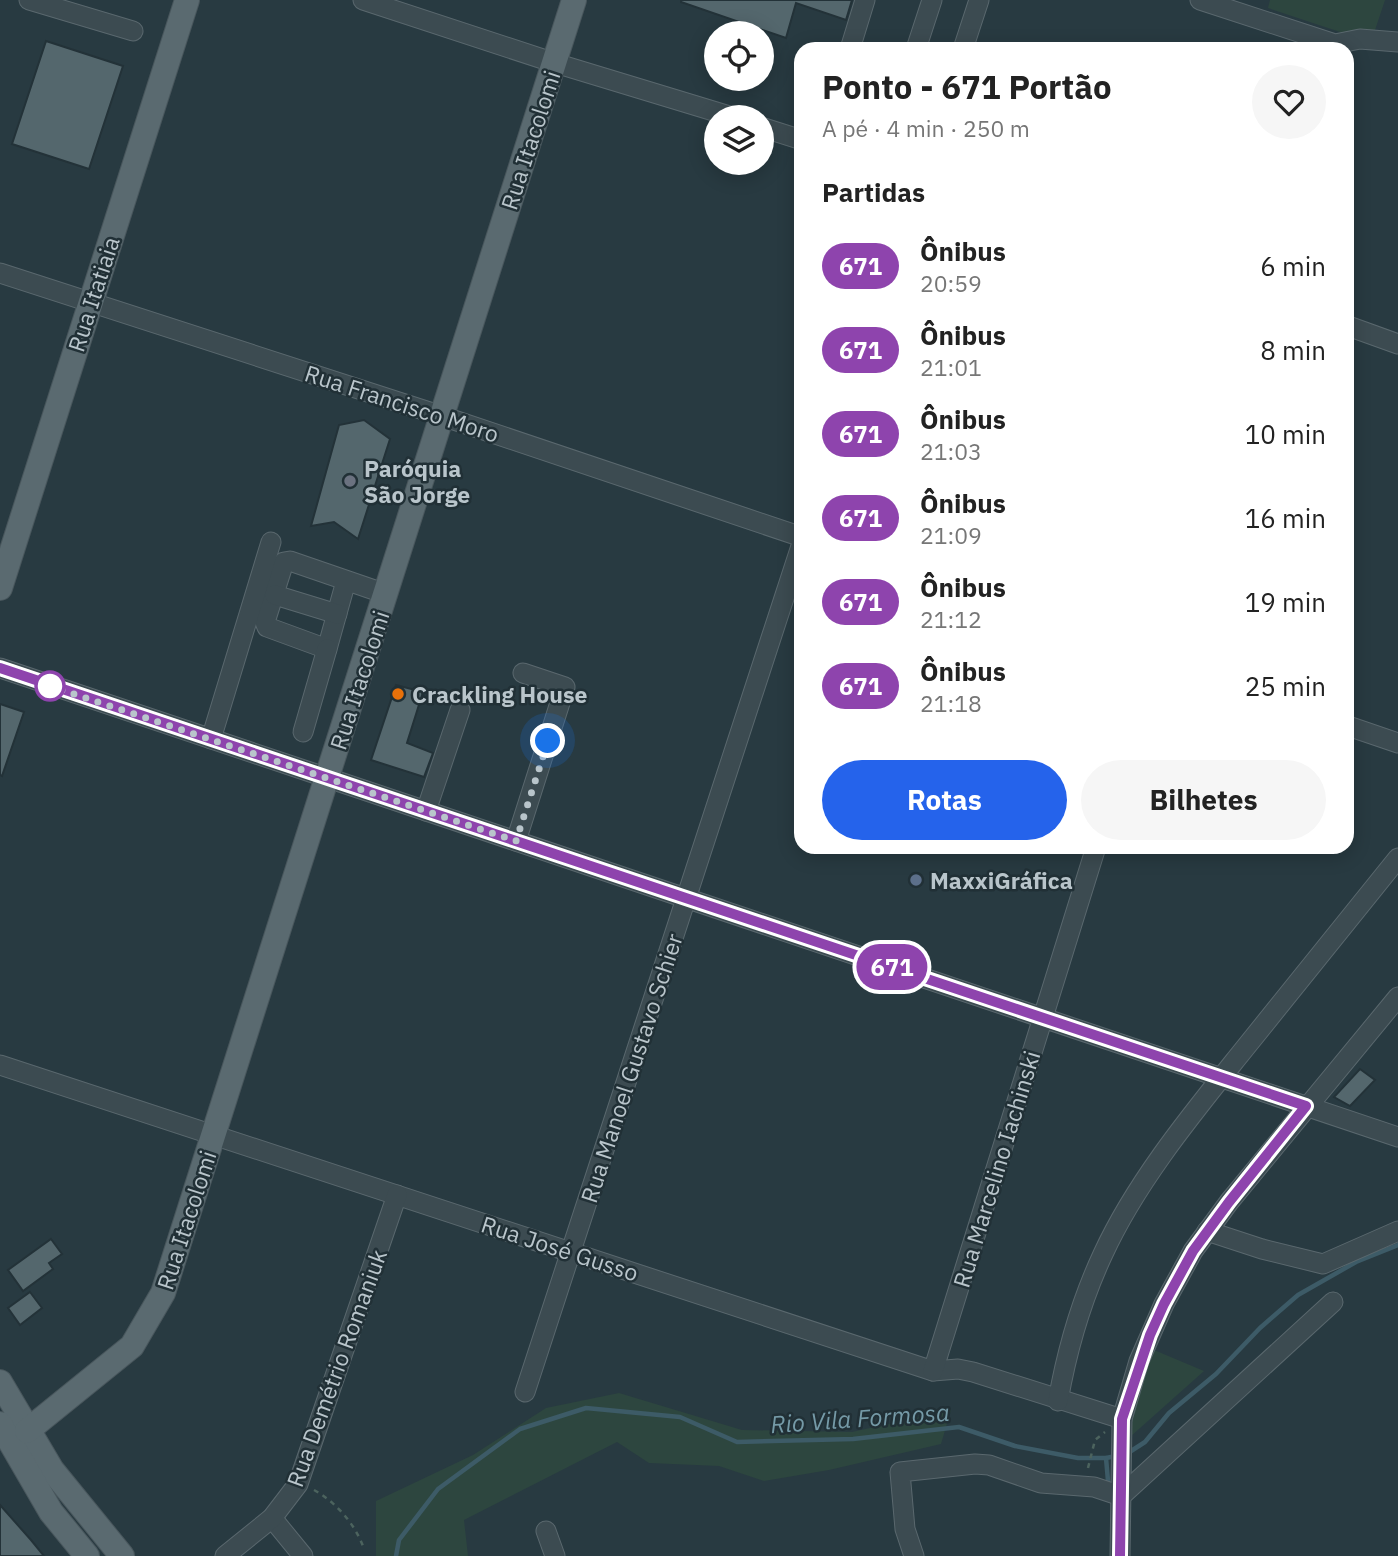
<!DOCTYPE html>
<html lang="pt">
<meta charset="utf-8">
<style>
body{margin:0;font-family:"IBM Plex Sans",sans-serif;background:#f6f6f6;color:#222;height:100vh;display:flex;flex-direction:column;font-size:26px;white-space:nowrap}
*{box-sizing:border-box;margin:0}
p{font-size:23px;color:#767676}
.icon{flex:none;width:38px;height:38px;fill:none;stroke:currentColor;stroke-width:2;stroke-linecap:round;stroke-linejoin:round}
.map{position:relative;flex:1;overflow:hidden}
.drawer{position:absolute;left:794px;top:42px;width:560px;height:812px;display:flex;flex-direction:column;background:#fff;border-radius:21px;box-shadow:0 4px 18px #0003}
.drawer>*{flex:none}
.badge{padding:0 14px;border-radius:23px;font-size:24px;line-height:46px}
.controls{position:absolute;left:704px;top:21px;display:grid;gap:14px}
.controls a{display:grid;place-items:center;width:70px;height:70px;border-radius:50%;background:#fff;box-shadow:0 4px 18px #0003;font-size:35px}
.you{position:absolute;width:35px;height:35px;margin:-18px;border:5px solid #fff;border-radius:50%;background:#1a73e8;box-shadow:0 0 0 10px #1a73e833}
.map>.badge{position:absolute;translate:-50% -50%;box-shadow:0 0 0 4px #fff}
h2{padding:0 28px;font-size:26px;line-height:63px}
.round{display:grid;place-items:center;flex:none;width:74px;height:74px;border-radius:37px;background:#f6f6f6}
.headline{display:flex;align-items:center;justify-content:space-between;height:119px;padding:0 28px}
h1{font-size:33px;font-weight:700;line-height:52px}
.primary-button{display:flex;gap:14px;margin-top:auto;padding:14px 28px}
.primary-button a{flex:1;height:80px;border-radius:42px;background:#2563eb;color:#fff;font-size:28px;font-weight:700;line-height:80px;text-align:center}
.primary-button a+a{background:#f6f6f6;color:#222}
ul{padding:0;list-style:none}
li{display:flex;align-items:center;gap:21px;height:84px;padding:0 28px}
li div{flex:1}
li b{display:block;font-size:26px}
li em{font-style:normal}
li .badge{min-width:77px;font-weight:700;text-align:center}
.map>svg:first-child{display:block}
.green{fill:#2d463f}
.lines{fill:none;stroke-linecap:round;stroke-linejoin:round}
.stream{stroke:#3d5b67;stroke-width:4.5}
.building{fill:#54676d;stroke:#233238;stroke-width:2}
.minor-casing{stroke:#5a686e;stroke-width:21}
.major-casing{stroke:#49575d;stroke-width:26}
.path{stroke:#4c635e;stroke-width:2.5;stroke-dasharray:5 5;stroke-linecap:butt}
.minor{stroke:#3c4b51;stroke-width:19}
.major{stroke:#5a6a70;stroke-width:24}
.line-casing{stroke:#fff;stroke-width:16}
.line{stroke:#8e44ad;stroke-width:10}
.walk{stroke:#b9c5cb;stroke-width:7;stroke-dasharray:0 12.6}
.worship-dot{fill:#6b7280;stroke:#213036;stroke-width:2.5}
.stop-dot{fill:#fff;stroke:#8e44ad;stroke-width:3.5}
.food-dot{fill:#e8710a;stroke:#213036;stroke-width:2.5}
.service-dot{fill:#5c6f8a;stroke:#213036;stroke-width:2.5}
.labels{text-anchor:middle;dominant-baseline:central;stroke-width:5;stroke-linejoin:round;paint-order:stroke}
.street-label{font-size:23px;fill:#b9c5cb;stroke:#213036}
.poi-label{font-size:23px;font-weight:bold;fill:#b9c5cb;stroke:#213036;text-anchor:start}
.water-label{font-size:24px;font-style:italic;fill:#759aa7;stroke:#213036}
</style>
<div class="map">
<svg width="1398" height="1556" viewBox="0 0 1398 1556">
<rect width="100%" height="100%" fill="#283a41"/>
<g class="green">
<polygon points="1270,0 1385,0 1375,30 1349,35 1268,8"/>
<path d="M1154 1350 1204 1371 1130 1437C1130 1407 1143 1378 1154 1350Z"/>
<polygon points="619,1393 742,1430 852,1432 951,1410 941,1444 829,1470 764,1481 719,1466 649,1463 617,1442 464,1520 468,1556 376,1556 376,1501 473,1455 546,1408"/>
</g>
<g class="lines">
<g class="stream">
<polyline points="1128,1453 1145,1442 1169,1413 1216,1374 1260,1328 1298,1295 1356,1262 1398,1245"/>
<polyline points="1106,1458 1108,1481"/>
<polyline points="396,1556 399,1540 438,1489 520,1429 586,1408 680,1417 737,1442 853,1439 959,1427 1015,1446 1078,1458 1106,1458 1116,1456"/>
</g>
</g>
<g class="building">
<polygon points="681,0 852,0 846,20 796,3 786,38 681,2"/>
<polygon points="46,41 123,66 89,169 12,144"/>
<polygon points="364,420 390,439 358,539 334,522 311,526 339,425"/>
<polygon points="396,685 423,692 407,743 433,753 424,777 371,760"/>
<polygon points="0,704 24,712 2,776 0,775"/>
<polygon points="1360,1069 1375,1080 1350,1106 1334,1097"/>
<polygon points="51,1239 62,1254 49,1263 53,1269 23,1291 8,1270"/>
<polygon points="30,1292 42,1308 20,1325 8,1308"/>
<polygon points="0,1505 31,1540 44,1556 0,1556"/>
</g>
<g class="lines">
<defs>
<g id="minor">
<polyline points="29,0 133,31"/>
<polyline points="363,0 555,63 733,117"/>
<polyline points="1200,0 1335,44 1360,39 1398,42"/>
<polyline points="850,49 865,0"/>
<polyline points="916,49 932,0"/>
<polyline points="963,49 979,0"/>
<polyline points="761,127 802,140"/>
<polyline points="0,273 442,416 802,537"/>
<polyline points="1348,326 1398,344"/>
<polyline points="346,581 327,649 267,627 265,622 284,562 290,561 386,594"/>
<polyline points="275,595 337,614"/>
<polyline points="0,668 1398,1137"/>
<polyline points="1348,726 1398,743"/>
<polyline points="303,732 327,649"/>
<polyline points="211,739 271,542"/>
<polyline points="426,811 460,710"/>
<polyline points="516,841 565,687 523,673"/>
<polyline points="0,1065 933,1371 958,1369 973,1372 1122,1419"/>
<polyline points="1207,1231 1262,1249 1323,1264 1398,1231"/>
<polyline points="933,1371 1096,847"/>
<polyline points="525,1392 802,543"/>
<path d="M1058 1401C1067 1350 1081 1301 1103 1254 1136 1182 1192 1114 1241 1053 1294 988 1346 923 1398 858"/>
<polyline points="272,1518 303,1556"/>
<polyline points="546,1531 555,1556"/>
<polyline points="225,1556 272,1518 298,1484 397,1195"/>
<polyline points="914,1556 905,1529 900,1472 975,1464 989,1465 1041,1483 1094,1487 1121,1496 1333,1302"/>
<polyline points="1120,1556 1122,1419 1139,1361 1164,1304 1193,1251 1229,1202 1398,997"/>
</g>
<g id="major">
<polyline points="0,588 187,0"/>
<polyline points="0,1382 52,1470 122,1556"/>
<polyline points="0,1424 51,1512 87,1556"/>
<polyline points="27,1431 132,1346 163,1293 574,0"/>
</g>
</defs>
<use href="#minor" class="minor-casing"/>
<use href="#major" class="major-casing"/>
<g class="path">
<polyline points="1088,1468 1095,1440 1105,1432"/>
<path d="M314 1490C336 1502 356 1525 364 1549"/>
</g>
<use href="#minor" class="minor"/>
<use href="#major" class="major"/>
</g>
<g class="lines">
<defs>
<polyline id="line" points="0,668 1306,1106 1229,1202 1193,1251 1164,1304 1150,1335 1122,1419 1120,1556"/>
</defs>
<use href="#line" class="line-casing"/>
<use href="#line" class="line"/>
<polyline class="walk" points="50,686 516,841 548,741"/>
</g>
<circle class="worship-dot" cx="350" cy="481" r="7"/>
<circle class="stop-dot" cx="50" cy="686" r="14"/>
<circle class="food-dot" cx="398" cy="694" r="7"/>
<circle class="service-dot" cx="916" cy="880" r="7"/>
<g class="labels">
<g class="street-label">
<text transform="translate(530 140) rotate(-72)">Rua Itacolomi</text>
<text transform="translate(93 294) rotate(-72)">Rua Itatiaia</text>
<text transform="translate(402 403) rotate(18)">Rua Francisco Moro</text>
<text transform="translate(359 680) rotate(-72)">Rua Itacolomi</text>
<text transform="translate(631 1068) rotate(-72)">Rua Manoel Gustavo Schier</text>
<text transform="translate(996 1169) rotate(-73)">Rua Marcelino Iachinski</text>
<text transform="translate(186 1220) rotate(-72)">Rua Itacolomi</text>
<text transform="translate(560 1248) rotate(18)">Rua José Gusso</text>
<text transform="translate(336 1368) rotate(-70)">Rua Demétrio Romaniuk</text>
</g>
<g class="poi-label">
<text x="364" y="468">Paróquia<tspan x="364" dy="26">São Jorge</tspan></text>
<text x="412" y="694">Crackling House</text>
<text x="930" y="880">MaxxiGráfica</text>
</g>
<g class="water-label">
<text transform="translate(860 1418) rotate(-4)">Rio Vila Formosa</text>
</g>
</g>
</svg>
<div class="controls">
<a><svg class="icon" aria-label="locate" viewBox="0 0 24 24"><circle cx="12" cy="12" r="6"/><path d="M12 2v4M12 18v4M2 12h4M18 12h4"/></svg></a>
<a><svg class="icon" aria-label="layers" viewBox="0 0 24 24"><path d="M12 4l9 5-9 5-9-5zM3 14l9 5 9-5"/></svg></a>
</div>
<div class="you" style="left:548px;top:741px"></div>
<b class="badge" style="left:892px;top:967px;background:#8e44ad;color:#fff">671</b>
<section class="drawer">
<div class="headline"><div><h1>Ponto - 671 Portão</h1><p>A pé · 4 min · 250 m</p></div><a class="round"><svg class="icon" aria-label="heart" viewBox="0 0 24 24"><path d="M12 20l-8-8c-3-5 5-10 8-4 3-6 11-1 8 4z"/></svg></a></div>
<h2>Partidas</h2>
<ul>
<li><span class="badge" style="background:#8e44ad;color:#fff">671</span><div><b>Ônibus</b><p>20:59</p></div><em>6 min</em></li>
<li><span class="badge" style="background:#8e44ad;color:#fff">671</span><div><b>Ônibus</b><p>21:01</p></div><em>8 min</em></li>
<li><span class="badge" style="background:#8e44ad;color:#fff">671</span><div><b>Ônibus</b><p>21:03</p></div><em>10 min</em></li>
<li><span class="badge" style="background:#8e44ad;color:#fff">671</span><div><b>Ônibus</b><p>21:09</p></div><em>16 min</em></li>
<li><span class="badge" style="background:#8e44ad;color:#fff">671</span><div><b>Ônibus</b><p>21:12</p></div><em>19 min</em></li>
<li><span class="badge" style="background:#8e44ad;color:#fff">671</span><div><b>Ônibus</b><p>21:18</p></div><em>25 min</em></li>
</ul>
<div class="primary-button"><a>Rotas</a><a>Bilhetes</a></div>
</section>
</div>
